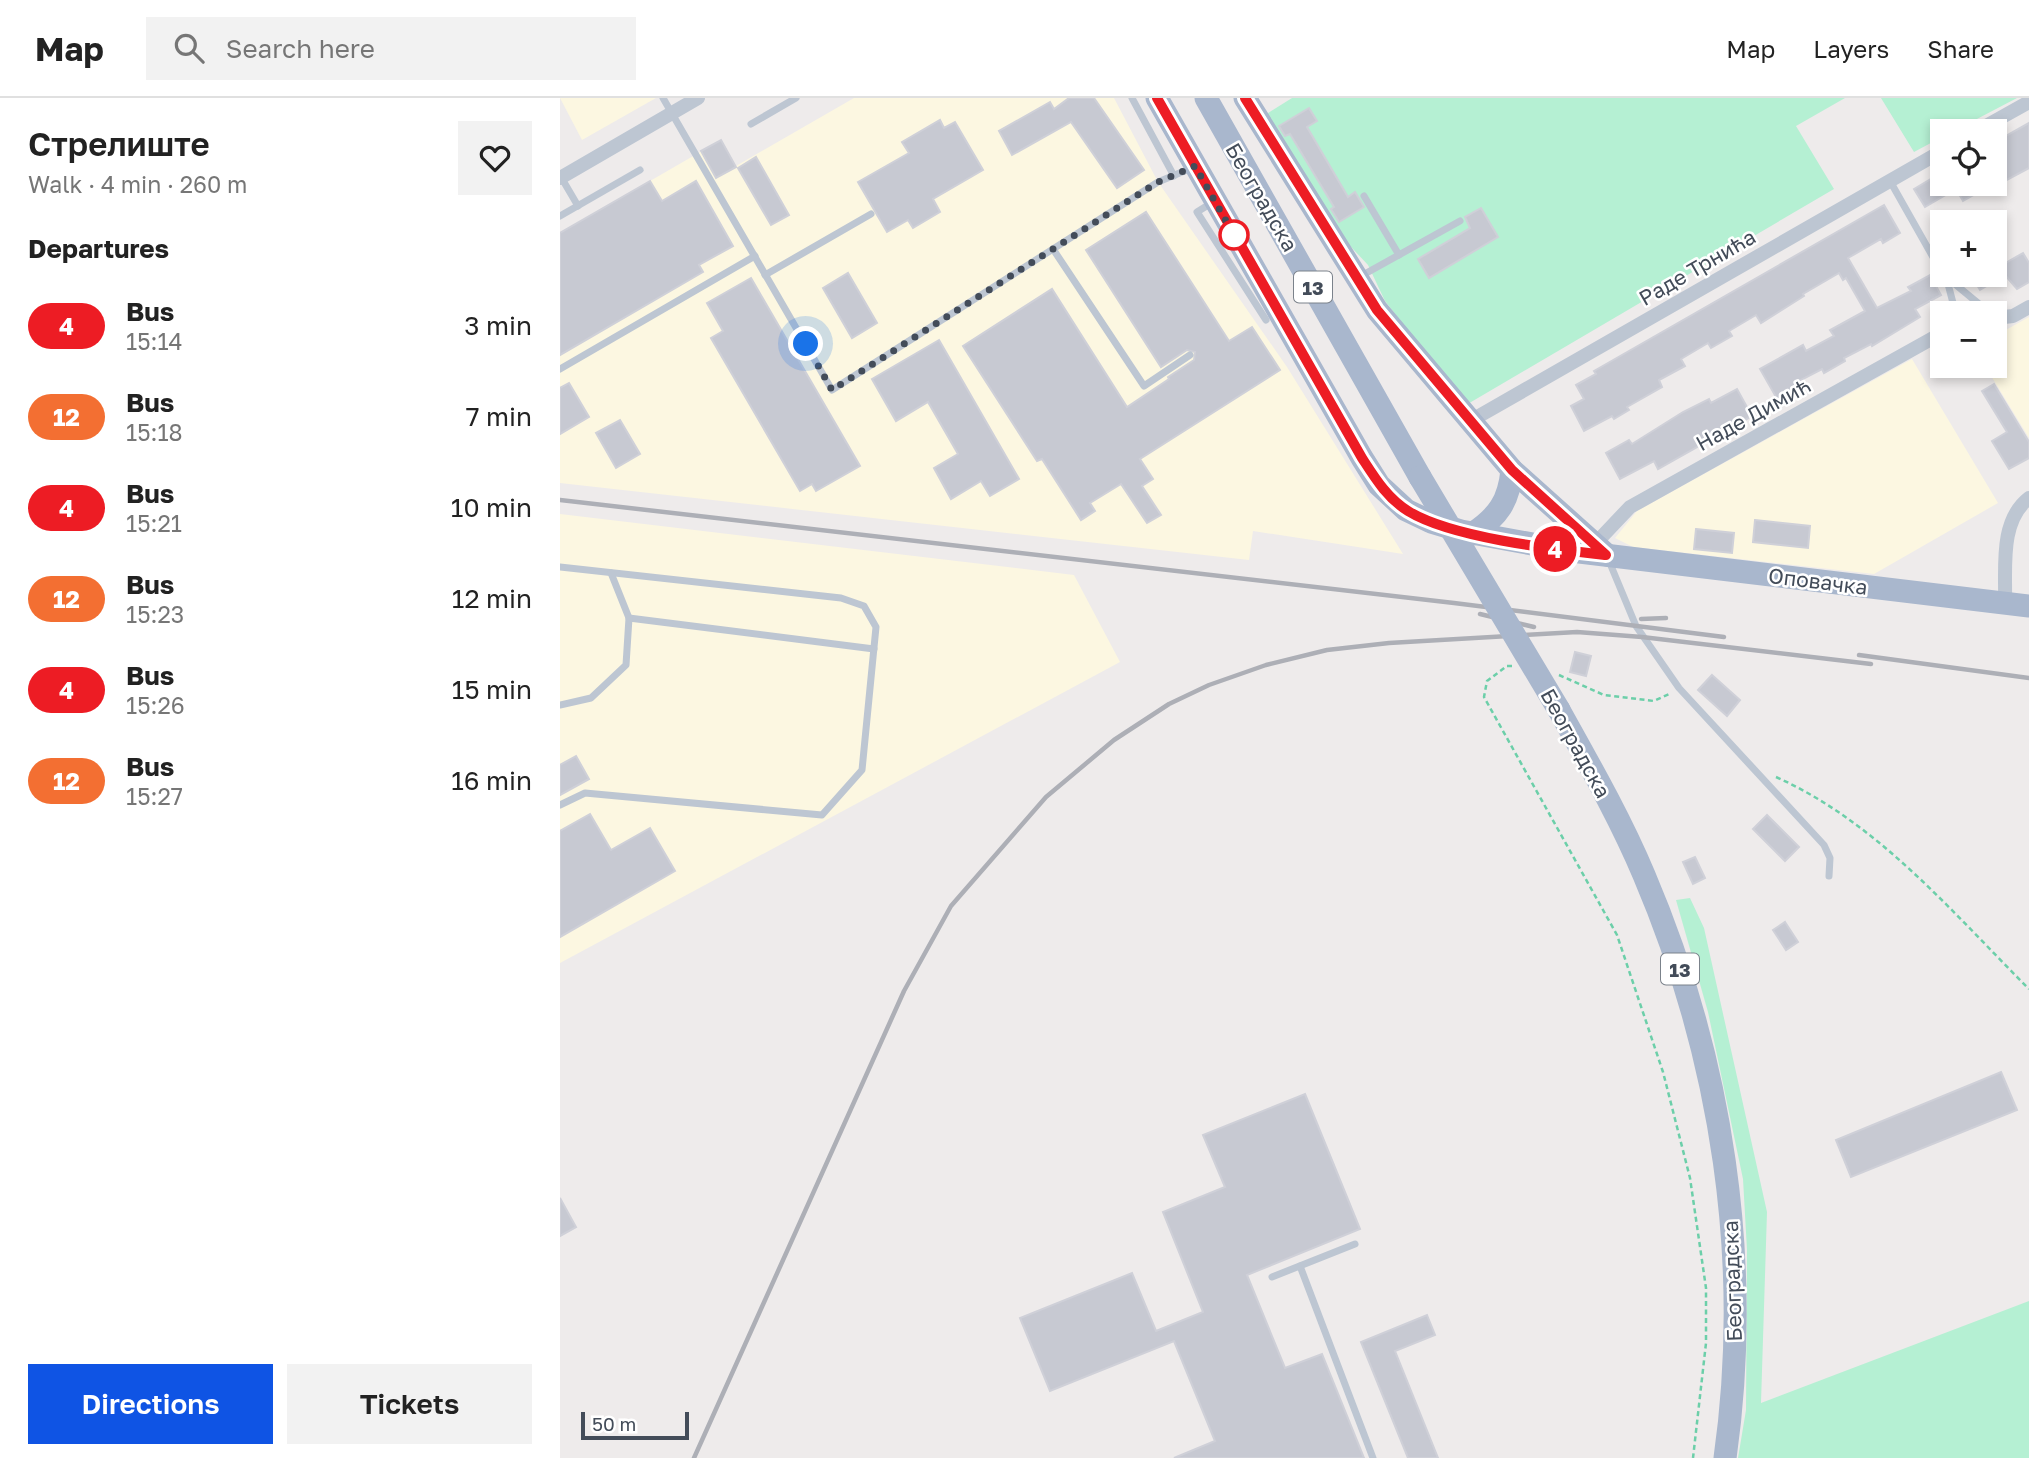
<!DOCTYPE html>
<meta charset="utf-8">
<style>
body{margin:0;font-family:"Golos Text",sans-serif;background:#f2f2f2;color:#222;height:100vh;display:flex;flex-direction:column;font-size:26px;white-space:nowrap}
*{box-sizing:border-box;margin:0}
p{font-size:23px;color:#767676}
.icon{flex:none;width:38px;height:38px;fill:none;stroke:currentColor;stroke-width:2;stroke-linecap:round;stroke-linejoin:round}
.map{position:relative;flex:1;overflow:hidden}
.details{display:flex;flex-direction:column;background:#fff;width:560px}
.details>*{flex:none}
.badge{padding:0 14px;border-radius:23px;font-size:24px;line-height:46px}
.controls{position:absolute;left:1370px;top:21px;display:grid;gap:14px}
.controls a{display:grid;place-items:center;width:77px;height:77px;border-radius:0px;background:#fff;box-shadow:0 4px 10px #0003;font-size:35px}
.scale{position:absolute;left:21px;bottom:18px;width:108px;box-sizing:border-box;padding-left:7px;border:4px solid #434c59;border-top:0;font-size:19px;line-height:24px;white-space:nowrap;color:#434c59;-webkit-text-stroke:5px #fff;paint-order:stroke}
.you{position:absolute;width:35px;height:35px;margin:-18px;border:5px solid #fff;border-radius:50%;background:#1a73e8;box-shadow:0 0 0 10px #1a73e833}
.map>.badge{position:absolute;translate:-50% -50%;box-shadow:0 0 0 4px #fff}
h2{padding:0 28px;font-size:26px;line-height:63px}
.round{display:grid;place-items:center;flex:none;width:74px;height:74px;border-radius:0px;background:#f2f2f2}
.overview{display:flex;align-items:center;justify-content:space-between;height:119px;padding:0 28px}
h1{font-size:33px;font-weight:600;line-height:52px}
.button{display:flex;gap:14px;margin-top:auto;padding:14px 28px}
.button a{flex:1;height:80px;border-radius:0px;background:#0f54e4;color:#fff;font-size:28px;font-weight:600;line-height:80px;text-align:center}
.button a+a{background:#f2f2f2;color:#222}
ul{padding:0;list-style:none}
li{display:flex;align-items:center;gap:21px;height:91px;padding:0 28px}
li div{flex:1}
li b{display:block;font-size:26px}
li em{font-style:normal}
li .badge{min-width:77px;font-weight:700;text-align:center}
header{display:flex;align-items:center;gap:42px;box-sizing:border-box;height:98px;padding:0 35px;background:#fff;border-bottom:2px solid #e0e0e0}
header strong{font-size:33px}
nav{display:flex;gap:38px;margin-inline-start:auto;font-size:24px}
.search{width:490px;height:63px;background:#f2f2f2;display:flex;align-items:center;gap:18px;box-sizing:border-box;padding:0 24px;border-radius:0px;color:#767676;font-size:26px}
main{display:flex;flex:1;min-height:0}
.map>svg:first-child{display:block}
.commercial{fill:#fcf7e1}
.green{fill:#b5f0d3}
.building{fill:#c7c9d2;stroke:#cfd0d8;stroke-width:2}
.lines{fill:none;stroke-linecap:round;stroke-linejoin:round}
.path{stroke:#6ccfa9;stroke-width:2.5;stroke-dasharray:5 3.5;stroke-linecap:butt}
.service{stroke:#bdc6d2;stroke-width:7}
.minor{stroke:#bdc6d2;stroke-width:14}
.primary{stroke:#a9b7cd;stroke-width:23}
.rail{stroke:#adafb6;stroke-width:4.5}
.primary-bridge{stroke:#a9b7cd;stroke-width:23}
.line-casing{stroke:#fff;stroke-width:16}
.line{stroke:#ed1c24;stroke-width:10}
.walk{stroke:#434c59;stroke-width:7;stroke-dasharray:0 12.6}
.stop-dot{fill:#fff;stroke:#ed1c24;stroke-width:3.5}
.labels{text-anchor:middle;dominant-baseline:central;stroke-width:5;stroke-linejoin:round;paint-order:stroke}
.shield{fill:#fff;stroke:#7b828b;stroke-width:2}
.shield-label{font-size:19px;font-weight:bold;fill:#434c59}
.street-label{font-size:21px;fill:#434c59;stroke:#fff}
</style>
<header>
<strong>Map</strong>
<div class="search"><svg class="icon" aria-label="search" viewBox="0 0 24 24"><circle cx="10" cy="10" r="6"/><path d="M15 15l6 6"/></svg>Search here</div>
<nav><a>Map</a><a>Layers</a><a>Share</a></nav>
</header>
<main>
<section class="details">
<div class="overview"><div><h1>Стрелиште</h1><p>Walk · 4 min · 260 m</p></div><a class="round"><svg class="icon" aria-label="heart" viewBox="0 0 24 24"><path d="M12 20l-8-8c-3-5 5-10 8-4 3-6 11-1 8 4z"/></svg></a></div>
<h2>Departures</h2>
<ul>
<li><span class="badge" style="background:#ed1c24;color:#fff">4</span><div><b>Bus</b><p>15:14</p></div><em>3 min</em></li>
<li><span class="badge" style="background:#f36f32;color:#fff">12</span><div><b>Bus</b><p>15:18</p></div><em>7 min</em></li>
<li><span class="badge" style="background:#ed1c24;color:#fff">4</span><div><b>Bus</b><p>15:21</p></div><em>10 min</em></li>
<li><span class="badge" style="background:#f36f32;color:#fff">12</span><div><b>Bus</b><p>15:23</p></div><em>12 min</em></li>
<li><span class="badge" style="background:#ed1c24;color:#fff">4</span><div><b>Bus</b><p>15:26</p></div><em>15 min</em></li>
<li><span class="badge" style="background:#f36f32;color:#fff">12</span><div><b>Bus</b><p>15:27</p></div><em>16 min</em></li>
</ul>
<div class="button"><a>Directions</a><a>Tickets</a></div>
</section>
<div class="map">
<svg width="1469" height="1360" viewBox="0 0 1469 1360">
<rect width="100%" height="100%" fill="#eeebeb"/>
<g class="commercial">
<polygon points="0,0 96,0 22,42"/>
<polygon points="294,0 554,0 598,84 727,269 843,456 693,433 689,462 0,385 0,135 161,42 176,68"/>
<polygon points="1469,219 1469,340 1425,268 1435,268 1435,238"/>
<polygon points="1352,261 1438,405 1314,476 1073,449 1055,440 1077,413"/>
<polygon points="0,416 514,477 560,564 0,865"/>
</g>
<g class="green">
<polygon points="732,0 1285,0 1236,28 1274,91 906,307 825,203 808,167 777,134 705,17"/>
<polygon points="1321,0 1457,0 1394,33 1382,33 1382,39 1354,54"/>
<polygon points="1130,800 1144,830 1207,1114 1201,1305 1469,1203 1469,1360 1178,1360 1186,1312 1187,1152 1183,1081 1148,914 1116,802"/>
</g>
<g class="building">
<polygon points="509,0 534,0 584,72 557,90 511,24 452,57 439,33 490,4 494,11"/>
<polygon points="749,10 757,23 747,29 788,99 795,94 804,109 779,124 771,111 774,109 730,36 725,38 719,28"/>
<polygon points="380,22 384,30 395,24 423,72 373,101 380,114 353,130 348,122 327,134 298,84 349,55 342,44"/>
<polygon points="1469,25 1469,70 1445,83 1439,73 1435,75 1435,44"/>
<polygon points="161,42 176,69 156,80 141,53"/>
<polygon points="196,59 229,117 211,127 178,70"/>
<polygon points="1381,75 1382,86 1433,86 1403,103 1396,91 1365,109 1354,91"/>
<polygon points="90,83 102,103 136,83 173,148 139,167 143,174 0,257 0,135"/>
<polygon points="1324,107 1340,135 1323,145 1321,141 1288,160 1317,210 1351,193 1348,189 1370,177 1381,197 1355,211 1360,219 1312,248 1311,246 1284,260 1285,263 1264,275 1262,271 1235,285 1240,295 1220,306 1200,271 1243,247 1246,253 1274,238 1270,232 1305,213 1286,180 1283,182 1279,175 1243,196 1244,198 1201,225 1196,217 1169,233 1172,238 1151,250 1148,245 1121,261 1125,268 1099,282 1102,289 1067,309 1069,312 1054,321 1052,318 1024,333 1011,308 1024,301 1016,287 1036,276 1034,273"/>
<polygon points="921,110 938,139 869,180 858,161 910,130 905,119"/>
<polygon points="586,114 669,243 692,229 720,272 580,361 593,381 582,388 601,417 587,425 561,386 530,405 535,413 521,422 482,361 477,363 403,248 492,191 567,309 609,281 608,279 634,262 635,254 627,252 601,269 526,152"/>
<polygon points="1463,155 1469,165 1469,184 1457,191 1445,177 1420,192 1411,177 1435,177 1435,171"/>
<polygon points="288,175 317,225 292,240 263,190"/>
<polygon points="191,180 300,368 256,393 252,386 240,393 151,240 163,233 147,205"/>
<polygon points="379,242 459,381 430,398 421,383 391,401 374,370 398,356 368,304 336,323 312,281"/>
<polygon points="9,285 29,319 0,336 0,290"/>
<polygon points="1434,286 1469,344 1469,360 1449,371 1432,343 1447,334 1422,293"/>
<polygon points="1177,291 1192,318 1098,371 1094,363 1060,381 1046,355 1069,342 1072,346 1123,314 1149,301 1151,305"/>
<polygon points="60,322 80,356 56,370 36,335"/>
<polygon points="1195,422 1250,428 1248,450 1193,444"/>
<polygon points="1136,431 1174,435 1172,455 1134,451"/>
<polygon points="1015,554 1031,558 1026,578 1010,574"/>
<polygon points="1152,577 1180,602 1167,618 1138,592"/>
<polygon points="16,658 29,681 0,697 0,667"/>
<polygon points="30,716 51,752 90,730 115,773 0,839 0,733"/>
<polygon points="1207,717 1239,749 1225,763 1193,731"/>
<polygon points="1135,759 1145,780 1133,786 1123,764"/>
<polygon points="1225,824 1238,844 1226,852 1213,832"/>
<polygon points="1441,974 1457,1012 1291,1079 1276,1042"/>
<polygon points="745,996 800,1131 687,1177 725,1270 762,1256 804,1360 614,1360 655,1343 614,1243 490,1293 460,1220 572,1175 596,1233 643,1214 603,1114 665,1089 643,1037"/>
<polygon points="0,1100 16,1129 0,1138"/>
<polygon points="867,1217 875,1237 835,1253 878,1360 848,1360 801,1244"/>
</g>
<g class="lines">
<g class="path">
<polyline points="952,568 947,568 927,583 924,599 1057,837 1103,974 1130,1080 1146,1190 1146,1245 1133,1360"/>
<polyline points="999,577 1044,597 1094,603 1109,596"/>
<path d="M1216 679C1317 724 1392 814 1469 891"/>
</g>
<g class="service">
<polyline points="103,0 272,292 598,84 634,69"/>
<polyline points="572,0 614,78"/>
<polyline points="191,26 236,0"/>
<polyline points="1,79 18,108"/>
<polyline points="1330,83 1382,175"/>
<polyline points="804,98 839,157"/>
<polyline points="653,104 637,114 706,222"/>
<polyline points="0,118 80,72"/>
<polyline points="493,151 584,288 630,257"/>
<polyline points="205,177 311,116"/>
<polyline points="1384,177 1430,215"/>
<polyline points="801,178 900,123"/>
<polyline points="1387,182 1393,205 1392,215"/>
<polyline points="0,271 195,158"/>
<polyline points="1049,463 1076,528 1119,590 1264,747 1270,760 1269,778"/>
<polyline points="0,469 281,500 304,508 316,529 302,672 262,717 25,695 0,707"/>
<polyline points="69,520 314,551"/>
<polyline points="0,607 31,600 66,567 69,520 51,475"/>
<polyline points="740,1168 813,1360"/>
<polyline points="712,1179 795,1146"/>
</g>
<g class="minor">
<polyline points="1417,33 1469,4"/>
<polyline points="0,80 138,0"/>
<polyline points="1435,220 1453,218 1469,209"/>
<polyline points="912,322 1382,53"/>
<polyline points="1034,447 1070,409 1382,235"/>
<path d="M1445 505C1446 471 1439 423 1469 400"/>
</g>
<g class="primary">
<polyline points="597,0 802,360 819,387 846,412 871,424 901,433 1011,453 1469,508"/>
<polyline points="646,0 860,379"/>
<polyline points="685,0 817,212 952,372 1047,457"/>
<path d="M912 436C938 419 949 403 952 372"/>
<path d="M999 612C1029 666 1060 720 1084 777 1162 960 1193 1163 1165 1360"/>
</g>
<g class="rail">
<polyline points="0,402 894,505 1164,539"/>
<polyline points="920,516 974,529"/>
<polyline points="1081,521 1106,520"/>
<polyline points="1299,557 1469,580"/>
<polyline points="134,1360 344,893 391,808 486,699 554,642 609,606 649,587 706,567 767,552 829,545 1017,534 1082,539 1311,566"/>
</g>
<polyline class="primary-bridge" points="860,379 999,612"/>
</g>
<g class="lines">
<defs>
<path id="line" d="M597 0 802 360C815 380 827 400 848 413 892 440 993 451 1046 457L952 372 817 212 685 0"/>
</defs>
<use href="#line" class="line-casing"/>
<use href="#line" class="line"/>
<polyline class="walk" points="246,246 272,292 598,84 635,68 674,137"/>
</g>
<circle class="stop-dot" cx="674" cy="137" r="14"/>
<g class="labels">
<g class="shield">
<rect x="734" y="173.5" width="38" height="31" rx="5"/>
<rect x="1101" y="855.5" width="38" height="31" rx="5"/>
</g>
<g class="shield-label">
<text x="753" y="189">13</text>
<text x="1120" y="871">13</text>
</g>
<g class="street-label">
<text transform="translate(702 99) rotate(60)">Београдска</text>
<text transform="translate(1137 169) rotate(-30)">Раде Трнића</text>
<text transform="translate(1193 316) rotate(-29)">Наде Димић</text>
<text transform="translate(1258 483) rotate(7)">Оповачка</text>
<text transform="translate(1016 645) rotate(61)">Београдска</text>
<text transform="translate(1172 1183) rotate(-92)">Београдска</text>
</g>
</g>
</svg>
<div class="controls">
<a><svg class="icon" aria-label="locate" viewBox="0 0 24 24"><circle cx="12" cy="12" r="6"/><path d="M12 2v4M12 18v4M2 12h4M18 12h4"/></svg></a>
<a>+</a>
<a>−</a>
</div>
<div class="scale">50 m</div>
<div class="you" style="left:246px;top:246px"></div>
<b class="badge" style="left:995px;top:451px;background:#ed1c24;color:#fff">4</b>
</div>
</main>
